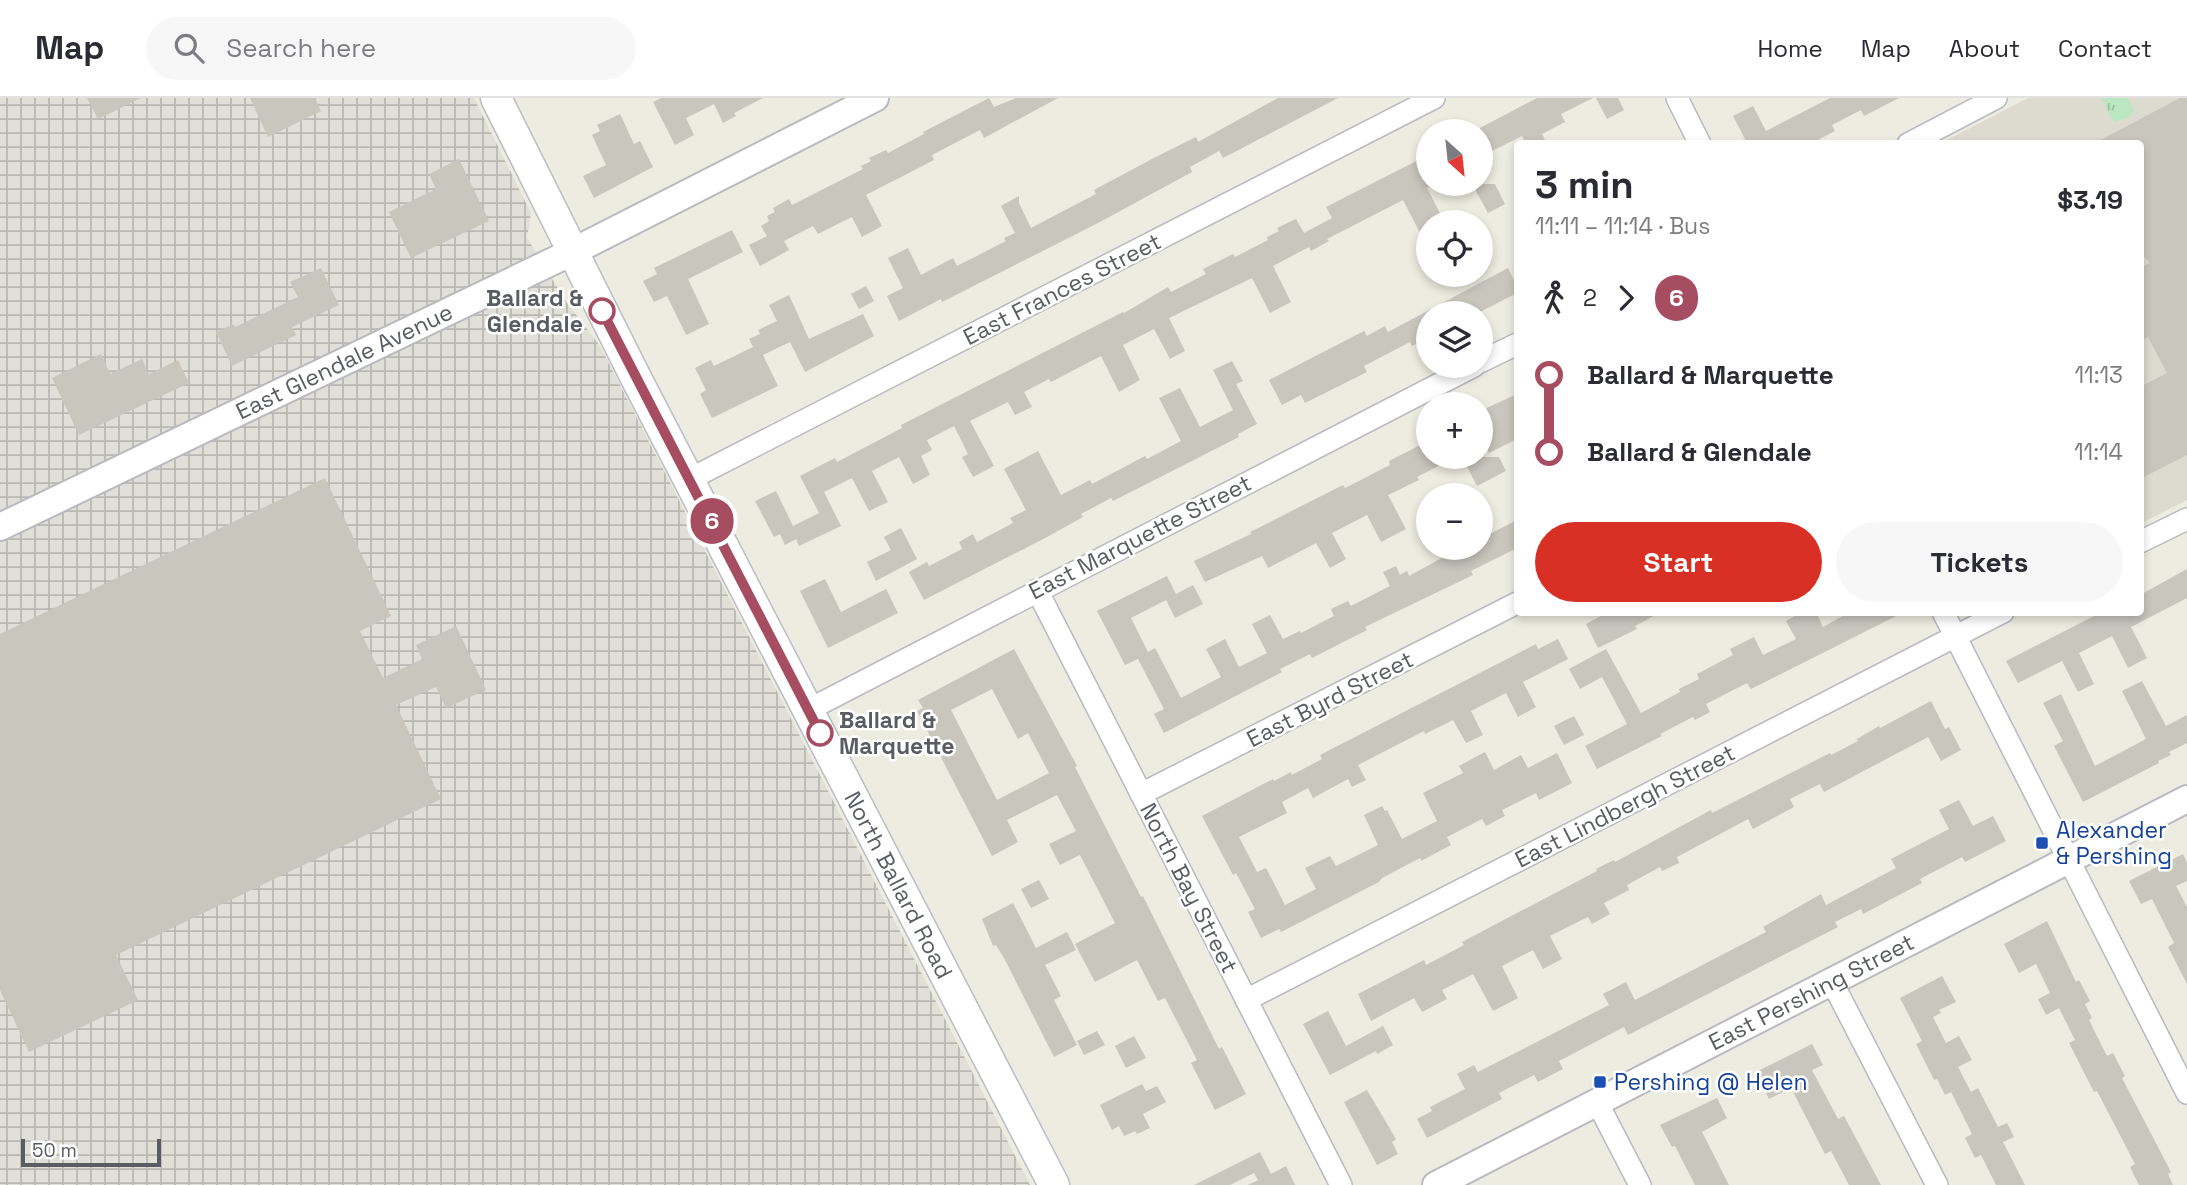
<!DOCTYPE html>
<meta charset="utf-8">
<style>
body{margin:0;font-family:"Space Grotesk",sans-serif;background:#f7f7f7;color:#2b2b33;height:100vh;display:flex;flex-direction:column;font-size:26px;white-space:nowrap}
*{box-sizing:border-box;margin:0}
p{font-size:23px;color:#7c7c81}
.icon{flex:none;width:38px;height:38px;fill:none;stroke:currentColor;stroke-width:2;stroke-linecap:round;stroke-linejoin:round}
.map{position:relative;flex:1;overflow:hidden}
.panel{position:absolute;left:1514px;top:42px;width:630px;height:476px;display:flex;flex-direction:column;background:#fff;border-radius:7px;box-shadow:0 4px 10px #0003}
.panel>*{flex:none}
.badge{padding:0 14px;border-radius:23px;font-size:24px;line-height:46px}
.needle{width:46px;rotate:153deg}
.buttons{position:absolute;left:1416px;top:21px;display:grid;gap:14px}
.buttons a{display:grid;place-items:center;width:77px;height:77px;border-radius:50%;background:#fff;box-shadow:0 4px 10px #0003;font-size:35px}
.scale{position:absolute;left:21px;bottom:18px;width:140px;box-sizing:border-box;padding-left:7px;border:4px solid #595c62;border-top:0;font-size:19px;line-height:24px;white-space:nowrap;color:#595c62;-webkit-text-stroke:5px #fff;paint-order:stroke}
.map>.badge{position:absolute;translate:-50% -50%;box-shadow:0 0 0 4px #fff}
.legs{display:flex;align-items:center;gap:10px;height:77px;padding:0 21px;font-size:23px}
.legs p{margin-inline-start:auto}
.summary{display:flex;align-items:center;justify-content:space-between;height:119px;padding:0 21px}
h1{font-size:38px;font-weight:800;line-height:52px}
.cta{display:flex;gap:14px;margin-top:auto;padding:14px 21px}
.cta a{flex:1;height:80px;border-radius:42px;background:#d93025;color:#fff;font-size:28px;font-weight:800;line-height:80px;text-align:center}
.cta a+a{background:#f7f7f7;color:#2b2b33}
ul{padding:0 21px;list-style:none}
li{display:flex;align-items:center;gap:24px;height:77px;font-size:26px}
li i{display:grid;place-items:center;width:10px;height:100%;margin:0 9px;background:currentColor}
li i::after{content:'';width:18px;height:18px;margin:-9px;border:5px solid;border-radius:50%;background:#fff}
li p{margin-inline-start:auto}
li:first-child i{background:linear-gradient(#0000 50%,currentColor 0)}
li:last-child i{background:linear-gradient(currentColor 50%,#0000 0)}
header{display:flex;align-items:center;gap:42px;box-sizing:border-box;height:98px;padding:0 35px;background:#fff;border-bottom:2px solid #e1e1e2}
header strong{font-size:33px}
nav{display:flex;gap:38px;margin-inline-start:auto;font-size:24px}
.search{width:490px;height:63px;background:#f7f7f7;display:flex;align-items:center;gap:18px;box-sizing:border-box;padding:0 24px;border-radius:38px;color:#7c7c81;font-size:26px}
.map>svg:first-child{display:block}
.industrial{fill:url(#industrial-grid)}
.education{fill:#dddbcf}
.park{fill:url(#park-tufts)}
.building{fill:#c8c6bd;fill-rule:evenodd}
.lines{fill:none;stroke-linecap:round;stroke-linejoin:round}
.minor-casing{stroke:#b8bac0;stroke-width:24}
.tertiary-casing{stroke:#b8bac0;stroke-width:30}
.secondary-casing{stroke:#bbbdc5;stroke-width:33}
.minor{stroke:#fff;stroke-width:21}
.tertiary{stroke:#fff;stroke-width:26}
.secondary{stroke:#fff;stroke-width:30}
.line-1-casing{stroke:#fff;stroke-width:16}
.line-1{stroke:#a64d61;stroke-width:10}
.stop-1-dot{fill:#fff;stroke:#a64d61;stroke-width:3.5}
.transit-dot{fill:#1a4fb4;stroke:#fff;stroke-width:2.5}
.labels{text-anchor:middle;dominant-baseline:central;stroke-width:5;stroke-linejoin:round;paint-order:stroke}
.street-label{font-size:23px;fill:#595c62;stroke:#fff}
.stop-label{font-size:23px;font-weight:bold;fill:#595c62;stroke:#fff;text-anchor:end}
.transit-label{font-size:23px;fill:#164399;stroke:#fff;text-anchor:start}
</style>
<header>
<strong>Map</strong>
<div class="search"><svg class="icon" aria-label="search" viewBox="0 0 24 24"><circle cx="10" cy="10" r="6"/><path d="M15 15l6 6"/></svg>Search here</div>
<nav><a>Home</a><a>Map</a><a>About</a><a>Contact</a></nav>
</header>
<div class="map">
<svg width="2187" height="1087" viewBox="0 0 2187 1087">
<defs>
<pattern id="industrial-grid" width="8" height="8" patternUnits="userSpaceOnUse" patternTransform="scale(1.75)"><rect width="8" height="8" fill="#e0dfd8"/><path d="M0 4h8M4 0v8" fill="none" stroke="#b9b8b3"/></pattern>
<pattern id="park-tufts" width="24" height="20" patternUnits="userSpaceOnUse" patternTransform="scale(1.75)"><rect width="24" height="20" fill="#bae7c0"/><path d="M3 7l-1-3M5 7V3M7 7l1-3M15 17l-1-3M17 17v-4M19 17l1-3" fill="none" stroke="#9abe9f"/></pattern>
</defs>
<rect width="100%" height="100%" fill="#edece0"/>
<polygon class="industrial" points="0,0 474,0 531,115 527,140 565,202 600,248 1030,1087 0,1087"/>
<polygon class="education" points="2028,0 2187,0 2187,402 2140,426 2140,46 1939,46"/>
<polygon class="park" points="2102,0 2128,0 2134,13 2129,19 2115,24 2112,22"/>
<g class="building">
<polygon points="87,0 141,0 98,21"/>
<polygon points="250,0 315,0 321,13 268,39"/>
<polygon points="661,0 763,0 734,15 736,18 723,25 714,6 686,20 694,37 675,47 653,4"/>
<polygon points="989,0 994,9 1016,0 1058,0 984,40 980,32 932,57 934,62 866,97 882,128 862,139 852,119 818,136 813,128 784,143 789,152 760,168 749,147 767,138 761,128 769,123 767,118 775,114 773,110 789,101 792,107 863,71 861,68 871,63 869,60 886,52 888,55 924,36 923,34"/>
<polygon points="1278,0 1338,0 1223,60 1219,53 1190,69 1192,74 1098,125 942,204 941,201 899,223 887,198 903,190 888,160 908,150 921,177 953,160 957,168 1006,143 1004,140 1015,135 1001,108 1019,98 1019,105 1031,130 1096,96 1094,92 1152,61 1196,39 1198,44"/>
<polygon points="1537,0 1593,0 1561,16 1565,24 1542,36 1547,46 1526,46 1522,38 1480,59 1480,30"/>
<polygon points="1596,0 1618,0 1624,12 1607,21"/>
<polygon points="1830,0 1899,0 1864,18 1861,12 1832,27 1835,33 1810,46 1741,46 1746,43 1733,18 1753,8 1766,33"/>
<polygon points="2180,0 2187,0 2187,357 2140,381 2140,289 2167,275 2148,239 2140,243 2140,170 2150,165 2140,154 2140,46 2093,46"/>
<polygon points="620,16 634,46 640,43 653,69 594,100 583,78 606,67 592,37 600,33 597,27"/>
<polygon points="1428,57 1428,86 1434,86 1427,90 1443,121 1437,124 1428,124 1428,129 1419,133 1403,102 1327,141 1329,143 1311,153 1309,149 1273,168 1291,204 1270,215 1252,180 1169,220 1185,253 1170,261 1154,231 1123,247 1140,282 1119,294 1101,258 1051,284 1049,281 1024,294 1032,309 1015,317 1008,304 970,323 994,368 973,379 962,359 968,356 954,328 927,342 932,352 921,358 930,377 913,386 899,359 872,373 888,404 869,413 852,380 824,394 841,428 799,448 796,441 785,447 780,436 774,439 755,403 776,393 793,428 819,415 800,378 835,360 837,364 902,330 901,327 1123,214 1124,215 1168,189 1171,194 1206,176 1203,171 1233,156 1235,159 1268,142 1267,139 1279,133 1277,130 1296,121 1304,135 1332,120 1326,109"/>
<polygon points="459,61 489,123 411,160 389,114 436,91 429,76"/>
<polygon points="1472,86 1495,86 1505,106 1488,115"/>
<polygon points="732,132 743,154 688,181 709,226 686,237 667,198 654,204 643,183 657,176 654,170"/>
<polygon points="321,170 339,207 292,229 296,237 232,268 216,234 233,226 235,229 298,199 290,184"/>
<polygon points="1508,170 1517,189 1517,195 1478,215 1428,215 1428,240 1412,248 1410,244 1364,268 1367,274 1305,305 1301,297 1282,307 1269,282 1364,233 1367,238 1385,228 1388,234"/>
<polygon points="866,188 874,203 859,211 851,196"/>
<polygon points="789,197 809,241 863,216 874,238 805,274 790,244 763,257 778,288 712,320 700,296 706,292 695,270 711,262 714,268 753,249 749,241 760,236 758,232 777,223 769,207"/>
<polygon points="101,256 110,276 142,261 149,276 178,262 189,285 79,337 52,280"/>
<polygon points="1232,263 1243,283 1236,286 1257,326 1238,336 1239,339 1113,403 1111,400 1081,416 1083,419 1047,439 924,502 909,474 927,464 929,468 962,451 959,444 973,436 977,444 1013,425 1010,420 1026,412 1004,371 1038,353 1061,397 1090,382 1092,386 1145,358 1147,361 1181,343 1159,300 1180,290 1200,329 1233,312 1213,272"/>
<polygon points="1517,296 1517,341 1489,355 1480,338 1480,313"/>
<polygon points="1428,343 1428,359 1456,359 1417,379 1419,382 1388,397 1406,431 1381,444 1367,417 1332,435 1346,461 1330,470 1316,445 1268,470 1262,458 1205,484 1194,463 1251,436 1250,434 1343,387 1345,390 1390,367 1389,363"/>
<polygon points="1462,359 1499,359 1506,373 1477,388"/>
<polygon points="325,380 391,518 360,533 383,580 422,561 416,547 456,528 486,592 446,610 436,589 396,607 441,701 116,857 138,902 29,954 0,892 0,536"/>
<polygon points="1517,422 1517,450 1471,473 1473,477 1365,529 1367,532 1312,560 1310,556 1280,571 1282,574 1164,635 1154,616 1164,611 1138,561 1125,567 1097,513 1167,478 1176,496 1193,487 1203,506 1175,520 1166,502 1131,520 1148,554 1155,550 1181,600 1221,579 1206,551 1225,541 1239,569 1267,555 1252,526 1270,517 1283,541 1300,533 1301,535 1334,518 1331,511 1348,503 1351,508 1390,488 1383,474 1396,468 1400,477 1407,473 1409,478 1460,450 1480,450 1480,441"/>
<polygon points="901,430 917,461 876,483 867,464 891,452 884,439"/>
<polygon points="2187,471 2187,500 2131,529 2147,560 2128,570 2112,538 2079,555 2094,586 2078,594 2062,563 2018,585 2006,563 2102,514 2140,514 2140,497"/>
<polygon points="825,481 841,514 886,491 898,515 828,550 800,493"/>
<polygon points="1608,514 1661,514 1635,528 1637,531 1598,550 1586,526"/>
<polygon points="1802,514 1816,514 1823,529 1850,514 1904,514 1751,591 1747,585 1706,606 1710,614 1695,622 1693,619 1660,636 1662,638 1597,671 1585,648 1627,626 1602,579 1580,591 1569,571 1606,551 1641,615 1680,594 1679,591 1699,581 1697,576 1733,557 1730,551 1754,539 1763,557 1796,541 1786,523"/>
<polygon points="1558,541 1568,561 1523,584 1536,609 1518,619 1506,595 1471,613 1483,637 1466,645 1453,622 1425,636 1424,633 1358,667 1366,682 1352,689 1348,681 1313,700 1308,690 1282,704 1287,715 1239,739 1257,774 1266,770 1285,807 1316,791 1305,770 1330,758 1336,768 1378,747 1364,717 1382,708 1385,713 1387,712 1402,741 1437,723 1423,695 1463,675 1459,668 1485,654 1494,672 1521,657 1528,670 1557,655 1572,685 1539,702 1536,695 1502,712 1505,718 1486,728 1482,721 1447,739 1451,747 1421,763 1420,760 1382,780 1379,784 1281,834 1279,831 1261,840 1248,814 1255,811 1236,775 1233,777 1202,718 1273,681 1274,683 1291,674 1292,677 1322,661 1320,657 1536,546 1538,551"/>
<path d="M1014 551 1077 668 1075 669 1141 799 1143 798 1219 951 1222 949 1246 996 1215 1012 1191 965 1197 962 1165 900 1158 903 1137 862 1095 884 1075 846 1115 825 1080 757 1060 767 1049 746 1076 733 1057 697 1007 722 1018 744 992 758 917 613 923 610 918 602ZM992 591 1018 641 1028 635 1049 675 997 702 951 612Z"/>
<polygon points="2142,583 2166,628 2187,617 2187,645 2169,654 2171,657 2158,663 2159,665 2083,704 2054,648 2063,643 2043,605 2061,596 2095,668 2146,641 2122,593"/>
<polygon points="1931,603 1945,631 1949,629 1961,652 1941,663 1928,639 1824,694 1820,686 1790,701 1794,709 1753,731 1748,721 1677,759 1679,765 1662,773 1660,769 1627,787 1629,792 1604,805 1610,816 1592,826 1588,819 1550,838 1562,861 1543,871 1533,852 1502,868 1518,900 1493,913 1473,876 1442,892 1447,901 1422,914 1414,900 1371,923 1358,896 1424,862 1426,867 1464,847 1462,844 1597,773 1596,771 1614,762 1615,764 1711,712 1712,715 1830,655 1831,657 1858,643 1857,641 1879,628 1880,630"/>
<polygon points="1574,618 1584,637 1564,647 1554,628"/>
<polygon points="1959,702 1973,728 1993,718 2006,743 1965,764 1962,759 1920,781 1922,785 1863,816 1861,811 1835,824 1838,829 1628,937 1624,929 1559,963 1563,971 1538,984 1534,977 1499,995 1502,1001 1427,1040 1417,1021 1432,1013 1430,1009 1465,991 1457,976 1474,967 1478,974 1609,907 1603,896 1626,884 1635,902 1766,834 1763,829 1821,796 1826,807 1896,770 1891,761 1949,731 1939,712"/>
<polygon points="2183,756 2187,764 2187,783 2176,788 2187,809 2187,886 2168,849 2174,845 2152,801 2141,806 2129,783"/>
<polygon points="1039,782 1049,801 1031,810 1021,791"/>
<polygon points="1013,805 1036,850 1067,834 1076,852 1045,867 1061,898 1054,902 1077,947 1054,959 1004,860 996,847 993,848 982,821"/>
<polygon points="2047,823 2076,884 2079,882 2090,903 2085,906 2092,920 2089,922 2107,958 2113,955 2125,978 2122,980 2171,1074 2168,1076 2173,1087 2139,1087 2130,1069 2135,1066 2097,993 2094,994 2069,945 2075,942 2059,910 2046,917 2038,901 2050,895 2036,866 2019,875 2004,846"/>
<polygon points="1942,878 1956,904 1939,912 1941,915 1933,919 1946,945 1959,938 1972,962 1958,969 1971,994 1978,990 1998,1029 2007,1025 2014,1039 2003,1044 2025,1087 1996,1087 1981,1057 1975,1060 1965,1040 1972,1036 1951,994 1945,997 1937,981 1934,982 1916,946 1922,943 1900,900"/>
<polygon points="1328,913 1346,948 1383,928 1393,947 1377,956 1376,953 1330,977 1303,926"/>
<polygon points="1097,933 1105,947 1084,957 1077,943"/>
<polygon points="1134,938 1146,960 1126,970 1115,948"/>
<polygon points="1812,946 1823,967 1812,972 1838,1021 1844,1018 1881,1087 1849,1087 1831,1053 1825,1056 1791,990 1769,1001 1756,974"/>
<polygon points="1142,986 1146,993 1157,988 1166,1004 1143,1016 1150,1030 1137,1036 1135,1033 1124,1038 1119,1028 1112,1032 1100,1007"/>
<polygon points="1367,992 1396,1041 1392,1044 1398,1056 1377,1067 1344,1004"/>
<polygon points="1717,1000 1727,1020 1702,1034 1729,1087 1695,1087 1675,1048 1672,1049 1660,1027"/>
<polygon points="1260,1054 1271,1076 1286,1068 1295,1087 1248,1087 1258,1082 1254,1075 1230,1087 1194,1087"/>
</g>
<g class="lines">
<defs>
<g id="minor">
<polyline points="1677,0 1700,46"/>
<polyline points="1908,46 1996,0"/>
<polyline points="1480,264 1517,246"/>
<polyline points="690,381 1434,0"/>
<polyline points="2140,444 2187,421"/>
<polyline points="1037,492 1341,1087"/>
<polyline points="1943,514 2187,995"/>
<polyline points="808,612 1474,268"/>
<polyline points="1141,696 1517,505"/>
<polyline points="1831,882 1937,1087"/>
<polyline points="1246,902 2003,514"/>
<polyline points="1597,1004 1640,1087"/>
</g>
<g id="tertiary">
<path id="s1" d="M0 429 572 154 875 0"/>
<path id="s2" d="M1436 1087 2187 701"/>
</g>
<g id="secondary">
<path id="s3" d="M496 0 636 280 1054 1087"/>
</g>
</defs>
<use href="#minor" class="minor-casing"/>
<use href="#tertiary" class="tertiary-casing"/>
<use href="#secondary" class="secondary-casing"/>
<use href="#minor" class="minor"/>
<use href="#tertiary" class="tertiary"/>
<use href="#secondary" class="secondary"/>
</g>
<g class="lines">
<defs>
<polyline id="line-1" points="602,213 820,635"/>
</defs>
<use href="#line-1" class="line-1-casing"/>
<use href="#line-1" class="line-1"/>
</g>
<g class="stop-1-dot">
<circle cx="602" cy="213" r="12"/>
<circle cx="820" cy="635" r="12"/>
</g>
<g class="transit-dot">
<rect x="2035" y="738" width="14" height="14" rx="3.5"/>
<rect x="1593" y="977" width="14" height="14" rx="3.5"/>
</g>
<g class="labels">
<g class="street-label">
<text transform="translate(1062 191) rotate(-27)">East Frances Street</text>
<text stroke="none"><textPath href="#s1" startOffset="382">East Glendale Avenue</textPath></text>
<text transform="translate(1140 439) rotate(-27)">East Marquette Street</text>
<text transform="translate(1330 601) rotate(-27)">East Byrd Street</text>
<text transform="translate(1625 708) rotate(-27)">East Lindbergh Street</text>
<text stroke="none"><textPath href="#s3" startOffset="884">North Ballard Road</textPath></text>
<text transform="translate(1189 790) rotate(63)">North Bay Street</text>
<text stroke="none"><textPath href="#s2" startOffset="422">East Pershing Street</textPath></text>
</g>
<g class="stop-label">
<text x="583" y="200">Ballard &amp;<tspan x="583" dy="26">Glendale</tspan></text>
<text x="839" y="622" text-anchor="start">Ballard &amp;<tspan x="839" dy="26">Marquette</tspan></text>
</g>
<g class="transit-label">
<text x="2056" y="732">Alexander<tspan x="2056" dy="26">&amp; Pershing</tspan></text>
<text x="1614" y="984">Pershing @ Helen</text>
</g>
</g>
</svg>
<div class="buttons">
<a><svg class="needle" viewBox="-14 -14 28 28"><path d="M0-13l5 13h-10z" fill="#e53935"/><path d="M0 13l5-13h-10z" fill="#7c7c81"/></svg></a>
<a><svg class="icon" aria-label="locate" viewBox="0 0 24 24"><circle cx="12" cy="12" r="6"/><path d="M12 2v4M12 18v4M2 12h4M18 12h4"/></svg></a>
<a><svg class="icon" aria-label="layers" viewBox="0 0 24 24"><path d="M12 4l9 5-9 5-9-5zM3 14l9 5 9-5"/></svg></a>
<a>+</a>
<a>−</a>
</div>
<div class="scale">50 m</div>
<b class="badge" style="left:712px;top:423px;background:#a64d61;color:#fff">6</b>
<section class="panel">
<div class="summary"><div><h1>3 min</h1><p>11:11 – 11:14 · Bus</p></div><b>$3.19</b></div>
<div class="legs"><svg class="icon" aria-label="walk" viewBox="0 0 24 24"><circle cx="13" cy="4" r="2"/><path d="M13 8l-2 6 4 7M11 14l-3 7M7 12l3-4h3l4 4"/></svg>2<svg class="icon" aria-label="forward" viewBox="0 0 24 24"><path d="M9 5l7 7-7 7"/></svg><b class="badge" style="background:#a64d61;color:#fff">6</b></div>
<ul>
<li><i style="color:#a64d61"></i><b>Ballard &amp; Marquette</b><p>11:13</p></li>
<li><i style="color:#a64d61"></i><b>Ballard &amp; Glendale</b><p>11:14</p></li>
</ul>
<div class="cta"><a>Start</a><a>Tickets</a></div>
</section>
</div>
